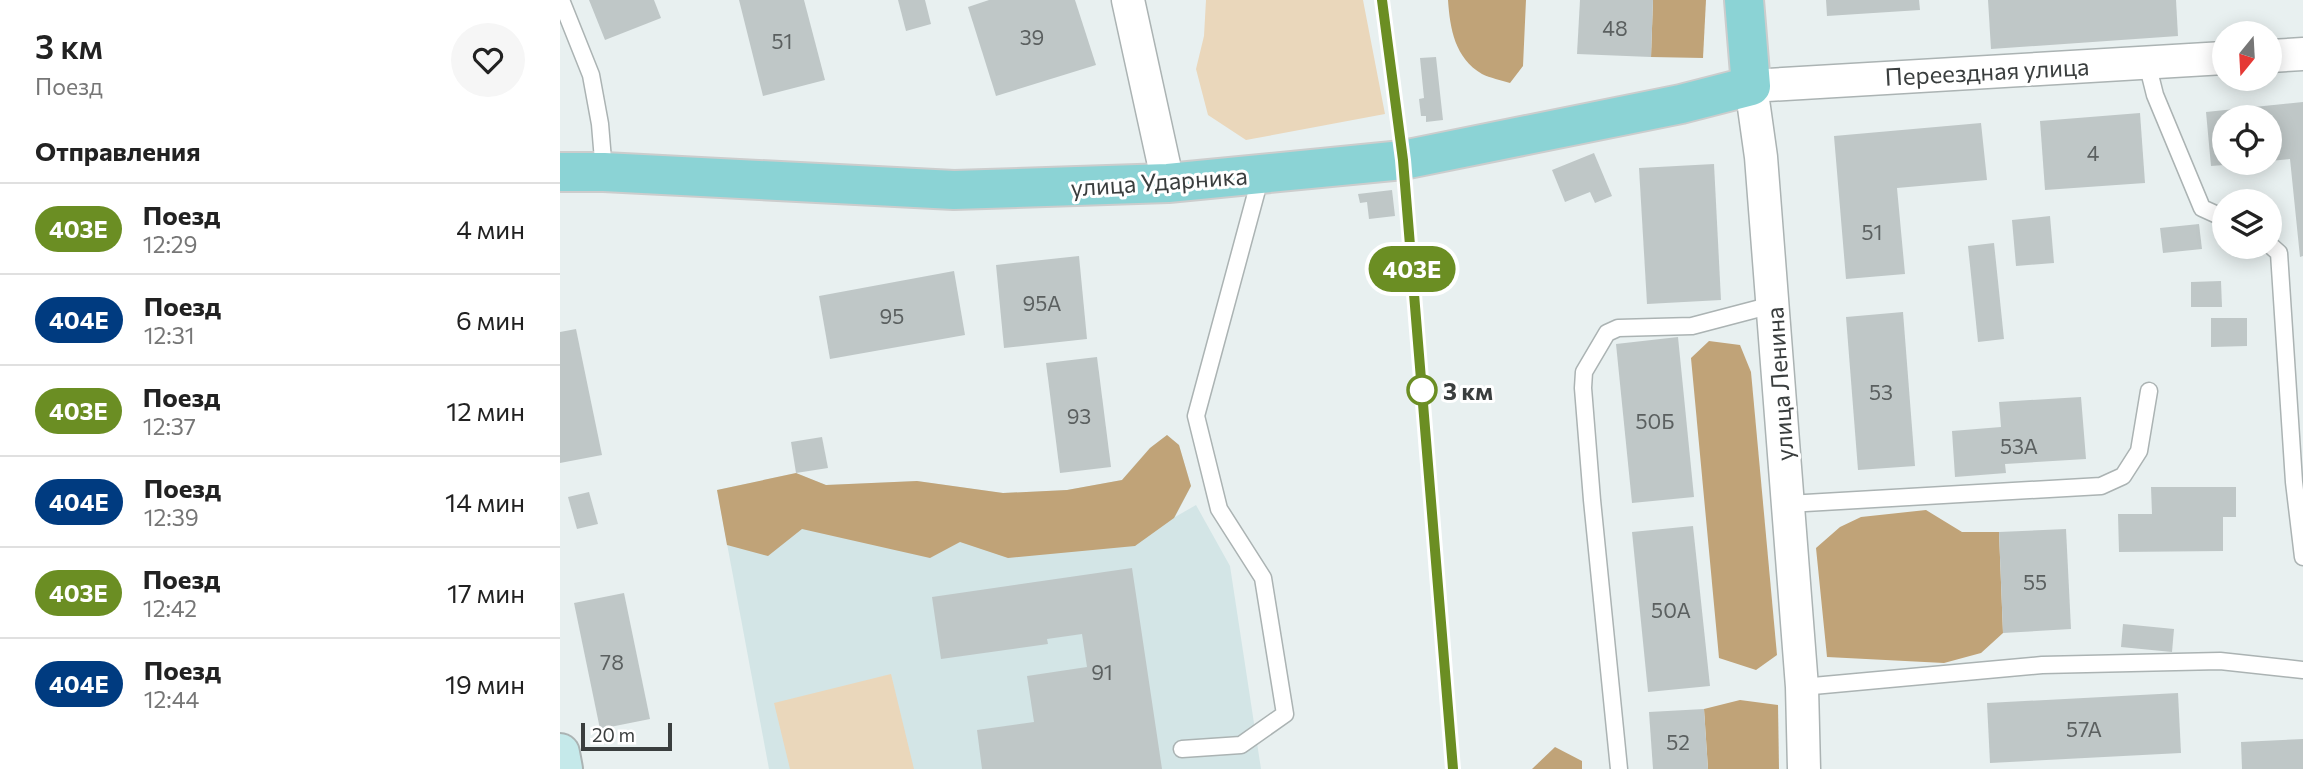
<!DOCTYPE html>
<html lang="ru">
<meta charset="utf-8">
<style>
body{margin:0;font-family:Commissioner,sans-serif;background:#f6f6f6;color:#222;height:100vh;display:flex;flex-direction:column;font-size:26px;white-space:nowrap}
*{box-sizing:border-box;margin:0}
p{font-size:23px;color:#767676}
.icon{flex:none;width:38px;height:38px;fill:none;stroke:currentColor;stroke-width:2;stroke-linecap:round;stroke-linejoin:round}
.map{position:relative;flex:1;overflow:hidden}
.drawer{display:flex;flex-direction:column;background:#fff;width:560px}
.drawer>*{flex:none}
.badge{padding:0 14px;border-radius:23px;font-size:24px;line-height:46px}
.needle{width:46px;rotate:198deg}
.buttons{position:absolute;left:1652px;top:21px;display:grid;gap:14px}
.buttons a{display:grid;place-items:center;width:70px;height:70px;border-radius:50%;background:#fff;box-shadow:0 4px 18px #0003;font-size:35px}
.scale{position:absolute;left:21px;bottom:18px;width:91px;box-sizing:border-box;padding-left:7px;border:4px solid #3a3e3e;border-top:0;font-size:19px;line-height:24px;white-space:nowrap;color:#3a3e3e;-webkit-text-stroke:5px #fff;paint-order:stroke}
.map>.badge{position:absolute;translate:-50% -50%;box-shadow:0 0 0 4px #fff}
h2{padding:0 35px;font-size:26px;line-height:63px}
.round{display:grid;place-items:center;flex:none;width:74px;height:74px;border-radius:37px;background:#f6f6f6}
.headline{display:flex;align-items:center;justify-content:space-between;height:119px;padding:0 35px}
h1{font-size:33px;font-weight:600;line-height:52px}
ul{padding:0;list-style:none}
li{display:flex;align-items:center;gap:21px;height:91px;padding:0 35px;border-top:2px solid #e0e0e0}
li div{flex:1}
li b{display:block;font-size:26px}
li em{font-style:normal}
li .badge{min-width:77px;font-weight:700;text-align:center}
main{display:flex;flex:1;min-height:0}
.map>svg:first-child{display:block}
.built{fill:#d3e5e6}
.green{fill:#ead7bb}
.forest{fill:#c0a378}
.building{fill:#bfc7c7}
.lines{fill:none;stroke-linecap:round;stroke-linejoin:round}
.lane-casing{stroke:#abb3b3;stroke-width:19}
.street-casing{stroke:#abb3b3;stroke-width:35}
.secondary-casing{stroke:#abb3b3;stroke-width:42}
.primary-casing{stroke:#cccdcd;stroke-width:42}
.lane{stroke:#fff;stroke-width:16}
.street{stroke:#fff;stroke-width:32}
.secondary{stroke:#c5e9ea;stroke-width:38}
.primary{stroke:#8bd3d5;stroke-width:38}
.rail-casing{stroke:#818686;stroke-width:8}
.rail{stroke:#fff;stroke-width:5;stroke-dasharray:16;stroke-linecap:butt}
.line-casing{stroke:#fff;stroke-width:16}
.line{stroke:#6b8e23;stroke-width:10}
.stop-dot{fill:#fff;stroke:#6b8e23;stroke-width:3.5}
.labels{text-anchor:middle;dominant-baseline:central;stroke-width:6;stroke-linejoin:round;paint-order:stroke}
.number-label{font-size:21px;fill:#5b6060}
.street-label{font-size:24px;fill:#3a3e3e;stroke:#fff}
.stop-label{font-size:24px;font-weight:bold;fill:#3a3e3e;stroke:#fff;text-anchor:start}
</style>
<main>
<section class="drawer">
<div class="headline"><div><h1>3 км</h1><p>Поезд</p></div><a class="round"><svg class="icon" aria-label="heart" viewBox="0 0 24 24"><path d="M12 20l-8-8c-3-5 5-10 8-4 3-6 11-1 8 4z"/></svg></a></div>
<h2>Отправления</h2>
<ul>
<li><span class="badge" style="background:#6b8e23;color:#fff">403Е</span><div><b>Поезд</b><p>12:29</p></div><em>4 мин</em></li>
<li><span class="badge" style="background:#003b80;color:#fff">404Е</span><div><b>Поезд</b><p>12:31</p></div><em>6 мин</em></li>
<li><span class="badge" style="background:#6b8e23;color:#fff">403Е</span><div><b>Поезд</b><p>12:37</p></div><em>12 мин</em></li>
<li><span class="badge" style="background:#003b80;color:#fff">404Е</span><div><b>Поезд</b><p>12:39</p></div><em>14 мин</em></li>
<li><span class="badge" style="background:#6b8e23;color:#fff">403Е</span><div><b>Поезд</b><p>12:42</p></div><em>17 мин</em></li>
<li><span class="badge" style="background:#003b80;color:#fff">404Е</span><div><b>Поезд</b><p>12:44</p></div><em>19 мин</em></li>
</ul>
</section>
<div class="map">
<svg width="1743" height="769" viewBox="0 0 1743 769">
<rect width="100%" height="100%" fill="#e8f0f0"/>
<polygon class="built" points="607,435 619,445 631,486 615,517 636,505 670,566 701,769 209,769 157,490 236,473 266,485 357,481 443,493 507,490 562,480 590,448"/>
<g class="green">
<polygon points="646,0 803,0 825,114 686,140 648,115 636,69 644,36"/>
<polygon points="331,674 354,769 230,769 214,703"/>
</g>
<g class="forest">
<path d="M888 0H966L963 66 950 83C941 80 930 78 922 74 895 58 890 29 888 0Z"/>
<polygon points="1093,0 1146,0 1143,58 1091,57"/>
<polygon points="1149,341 1180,345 1191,372 1217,655 1196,670 1159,658 1131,358"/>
<polygon points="607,435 619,445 631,486 614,518 575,546 448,558 400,542 370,558 242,529 208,556 167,545 157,490 236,473 266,485 357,481 443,493 507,490 562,480 590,448"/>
<polygon points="1366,510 1402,532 1439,532 1443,633 1421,653 1384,663 1267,657 1256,548 1280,527 1301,517"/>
<polygon points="1180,700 1218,705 1219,769 1148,769 1144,709"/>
<polygon points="995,747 1022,761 1022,769 972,769"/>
</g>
<g class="building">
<polygon points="29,0 94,0 101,18 45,40"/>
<polygon points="179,0 244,0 265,80 203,96"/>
<polygon points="338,0 365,0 371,24 346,31"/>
<polygon points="429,0 515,0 536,65 436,96 408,7"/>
<polygon points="1020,0 1093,0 1091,57 1017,54"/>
<polygon points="1266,0 1359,0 1360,10 1267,16"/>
<polygon points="1428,0 1616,0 1618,36 1431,49"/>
<polygon points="876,57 883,120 866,122 866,116 861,116 859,99 864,98 860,58"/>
<polygon points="1743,102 1743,256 1740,257 1730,159 1710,161 1710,117 1664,117 1664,165 1651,166 1646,112"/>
<polygon points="1580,113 1585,183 1485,190 1480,121"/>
<polygon points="1421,123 1427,180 1337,188 1345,274 1286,279 1274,136"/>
<polygon points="1034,153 1052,196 1035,203 1030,192 1005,202 992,170"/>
<polygon points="1154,164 1161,300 1087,304 1079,168"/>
<polygon points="832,190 835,216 809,219 807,202 800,203 798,194"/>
<polygon points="1490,216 1494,263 1456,266 1452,220"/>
<polygon points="1639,224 1642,249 1603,253 1600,228"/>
<polygon points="1434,243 1444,339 1418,342 1408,246"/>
<polygon points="519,256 527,339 444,348 436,265"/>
<polygon points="394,271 405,335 270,359 259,296"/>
<polygon points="1661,281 1662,307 1631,307 1631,282"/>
<polygon points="1343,312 1355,466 1298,470 1286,317"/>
<polygon points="1651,318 1687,318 1687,346 1651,347"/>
<polygon points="16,329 42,455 0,463 0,332"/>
<polygon points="1118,337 1134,497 1072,503 1056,344"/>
<polygon points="537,357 551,467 500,473 486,363"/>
<polygon points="1521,397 1526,459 1445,464 1446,473 1395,477 1392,431 1441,427 1439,402"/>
<polygon points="262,437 268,468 236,473 231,442"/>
<polygon points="1591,487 1676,487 1676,517 1663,517 1663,551 1559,552 1558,514 1592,514"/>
<polygon points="29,492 38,524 17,529 8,497"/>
<polygon points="1133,526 1150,686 1088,692 1072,532"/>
<polygon points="1506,529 1511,629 1443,633 1439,532"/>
<polygon points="572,568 602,769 422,769 417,730 474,722 467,676 527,667 522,634 487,639 488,644 381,659 372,597"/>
<polygon points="64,593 90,719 40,729 14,603"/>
<polygon points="1563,624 1614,629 1612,652 1561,647"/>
<polygon points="1618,693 1621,753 1430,763 1427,703"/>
<polygon points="1144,709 1148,769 1093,769 1089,712"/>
<polygon points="1743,739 1743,769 1682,769 1681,742"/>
</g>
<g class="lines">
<defs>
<g id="lane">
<polyline points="1,0 31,75 40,124 44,172"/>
<polyline points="1587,63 1595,95 1642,208 1664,218"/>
<polyline points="1710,245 1719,253 1734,482 1743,557"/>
<polyline points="1228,504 1541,486 1563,476 1579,451 1589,391"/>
<polyline points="1242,687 1482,665 1660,661 1743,670"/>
<polyline points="622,749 681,745 725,714 703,578 659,509 636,416 701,175"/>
<polyline points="1059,769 1032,500 1023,388 1024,372 1047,333 1058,328 1132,326 1212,305"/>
</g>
<g id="street">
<polyline points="568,0 608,183"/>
<polyline points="1710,56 1743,54"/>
<polyline points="1244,769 1242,687 1201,157 1191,86 1664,58"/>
</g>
<polyline id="secondary" points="0,753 3,769"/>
<polyline id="primary" points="0,172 44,172 394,190 608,183 843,160 1121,104 1191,86 1184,0"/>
</defs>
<use href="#lane" class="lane-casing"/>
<use href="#street" class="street-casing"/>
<use href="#secondary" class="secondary-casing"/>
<use href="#primary" class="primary-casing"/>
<use href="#lane" class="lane"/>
<use href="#street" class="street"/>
<use href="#secondary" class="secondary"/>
<use href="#primary" class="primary"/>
<defs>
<polyline id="rail" points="822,0 843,160 893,769"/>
</defs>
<use href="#rail" class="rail-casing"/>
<use href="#rail" class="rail"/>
</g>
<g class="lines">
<defs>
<polyline id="line" points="822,0 843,160 893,769"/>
</defs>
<use href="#line" class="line-casing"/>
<use href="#line" class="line"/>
</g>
<circle class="stop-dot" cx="862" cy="390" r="14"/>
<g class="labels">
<g class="number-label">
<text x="1055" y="27">48</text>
<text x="472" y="36">39</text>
<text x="222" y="40">51</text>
<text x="1533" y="152">4</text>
<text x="1312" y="231">51</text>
<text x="482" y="302">95А</text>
<text x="332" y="315">95</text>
<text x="1321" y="391">53</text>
<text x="519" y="415">93</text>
<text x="1095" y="420">50Б</text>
<text x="1459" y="445">53А</text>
<text x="1475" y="581">55</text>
<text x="1111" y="609">50А</text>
<text x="52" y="661">78</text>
<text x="542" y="671">91</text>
<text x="1524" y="728">57А</text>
<text x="1118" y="741">52</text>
</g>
<g class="street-label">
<text transform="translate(1427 71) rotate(-3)">Переездная улица</text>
<text transform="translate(599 181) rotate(-4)">улица Ударника</text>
<text transform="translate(1219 384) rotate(-94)">улица Ленина</text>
</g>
<g class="stop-label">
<text x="883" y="390">3 км</text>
</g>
</g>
</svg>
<div class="buttons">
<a><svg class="needle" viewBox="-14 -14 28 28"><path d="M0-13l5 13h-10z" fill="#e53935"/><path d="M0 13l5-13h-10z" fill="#767676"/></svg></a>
<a><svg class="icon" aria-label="locate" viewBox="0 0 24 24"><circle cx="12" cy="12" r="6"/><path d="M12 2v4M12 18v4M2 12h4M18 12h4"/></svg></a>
<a><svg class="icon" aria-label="layers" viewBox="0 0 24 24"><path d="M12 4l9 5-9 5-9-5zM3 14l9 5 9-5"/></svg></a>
</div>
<div class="scale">20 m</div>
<b class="badge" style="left:852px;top:269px;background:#6b8e23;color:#fff">403Е</b>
</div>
</main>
